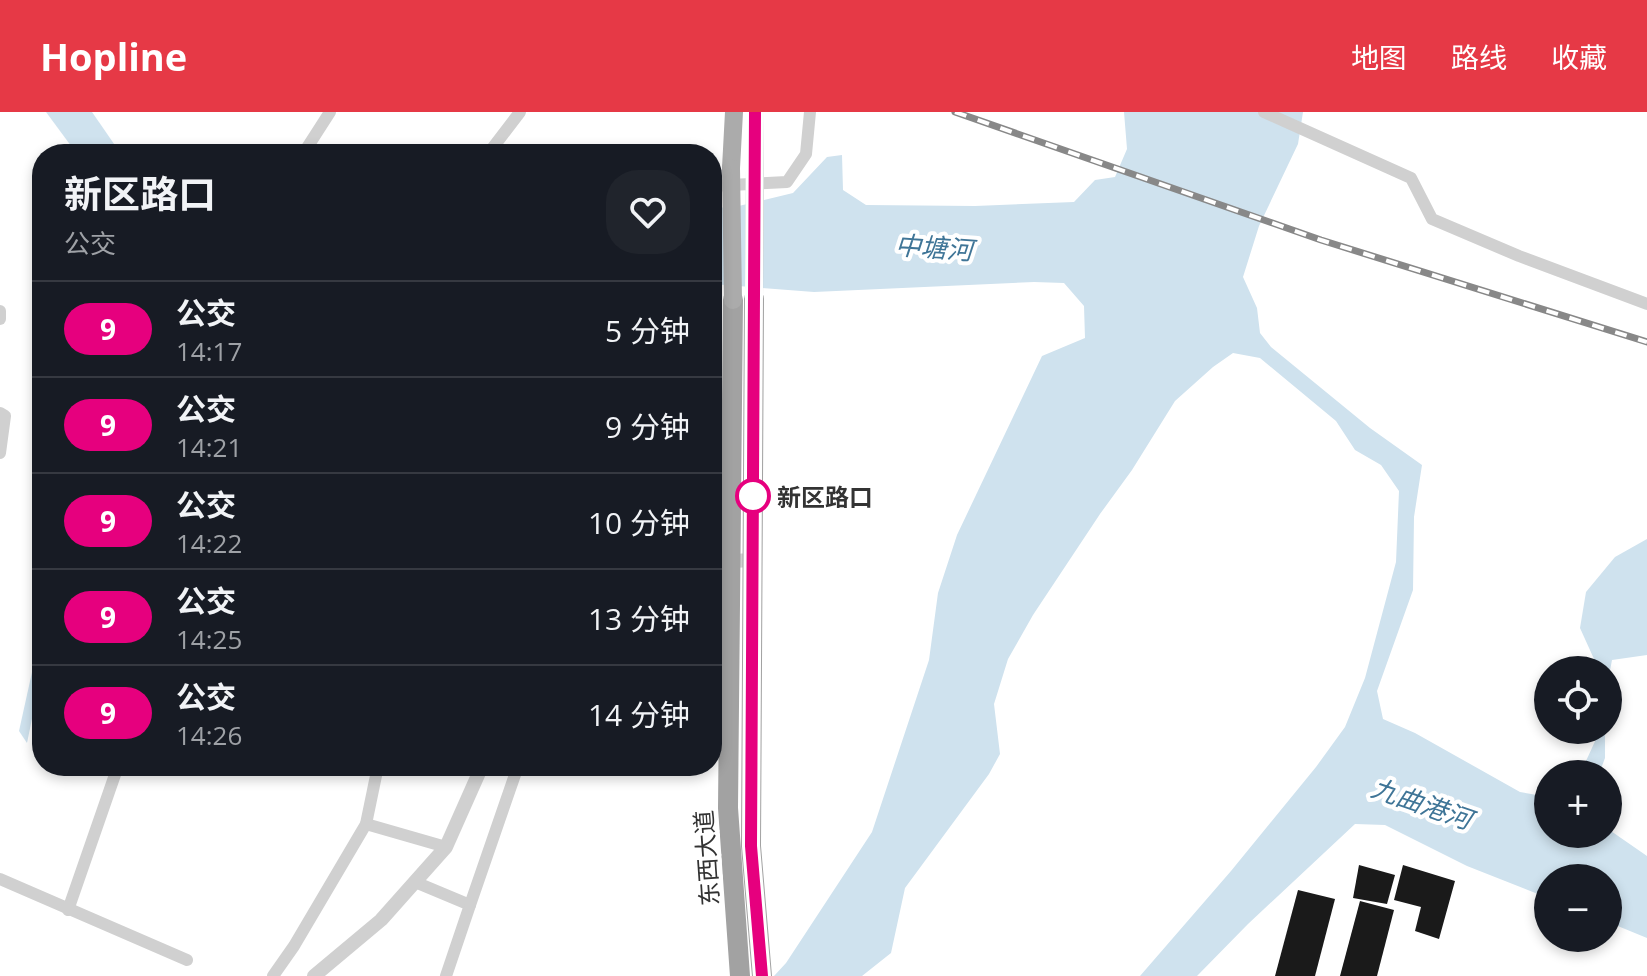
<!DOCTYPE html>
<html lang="zh">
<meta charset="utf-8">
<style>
body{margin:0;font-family:"Open Sans","Noto Sans SC",sans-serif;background:#20242c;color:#f1f3f6;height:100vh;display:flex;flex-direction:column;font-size:30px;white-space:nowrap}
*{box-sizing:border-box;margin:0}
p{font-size:26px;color:#9ea1a6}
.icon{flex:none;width:44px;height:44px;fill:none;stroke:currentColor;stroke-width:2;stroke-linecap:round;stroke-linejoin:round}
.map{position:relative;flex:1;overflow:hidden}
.sheet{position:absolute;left:32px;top:32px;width:690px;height:632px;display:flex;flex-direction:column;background:#171b24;border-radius:32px;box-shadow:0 4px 12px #0003}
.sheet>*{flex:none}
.badge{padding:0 16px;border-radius:26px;font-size:28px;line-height:52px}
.tools{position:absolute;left:1534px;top:544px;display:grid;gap:16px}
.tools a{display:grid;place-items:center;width:88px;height:88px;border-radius:50%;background:#171b24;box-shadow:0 4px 12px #0003;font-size:40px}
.map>.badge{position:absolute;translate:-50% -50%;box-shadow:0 0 0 4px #fff}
.round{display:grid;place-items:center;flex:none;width:84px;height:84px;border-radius:32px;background:#20242c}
.headline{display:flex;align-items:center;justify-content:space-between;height:136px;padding:0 32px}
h1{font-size:38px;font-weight:700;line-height:60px}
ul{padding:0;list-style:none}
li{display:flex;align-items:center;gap:24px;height:96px;padding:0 32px;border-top:2px solid #363941}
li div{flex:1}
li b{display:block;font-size:30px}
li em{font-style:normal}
li .badge{min-width:88px;font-weight:700;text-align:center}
header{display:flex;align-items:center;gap:48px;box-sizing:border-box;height:112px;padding:0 40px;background:#e63946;color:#fff}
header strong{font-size:38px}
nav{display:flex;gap:44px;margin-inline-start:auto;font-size:28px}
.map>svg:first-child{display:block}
.water{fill:#cfe2ee}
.building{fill:#1a1a1a}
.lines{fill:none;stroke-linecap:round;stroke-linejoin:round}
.minor{stroke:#d0d0d0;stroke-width:12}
.tertiary{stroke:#d0d0d0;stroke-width:14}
.primary{stroke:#ababab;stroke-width:18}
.trunk{stroke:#a2a2a2;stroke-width:20}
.rail-casing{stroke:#888;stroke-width:7}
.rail{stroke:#fff;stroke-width:4;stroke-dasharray:12;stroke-linecap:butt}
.primary-bridge{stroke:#ababab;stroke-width:18}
.line-casing{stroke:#fff;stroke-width:18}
.line{stroke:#e6007e;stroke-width:12}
.stop-dot{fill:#fff;stroke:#e6007e;stroke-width:4}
.labels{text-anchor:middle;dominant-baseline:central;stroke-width:8;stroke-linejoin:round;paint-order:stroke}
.stop-label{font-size:24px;font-weight:bold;fill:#333;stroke:#fff;text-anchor:start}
.street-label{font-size:24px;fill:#333;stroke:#fff}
.water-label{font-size:26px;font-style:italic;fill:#3f7597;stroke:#fff}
</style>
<header>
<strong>Hopline</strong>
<nav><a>地图</a><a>路线</a><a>收藏</a></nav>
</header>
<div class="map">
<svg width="1647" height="864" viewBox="0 0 1647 864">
<rect width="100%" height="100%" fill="#fff"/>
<g class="water">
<polygon points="46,0 92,0 121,42 77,42"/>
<polygon points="1124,0 1303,0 1298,32 1259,114 1243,165 1257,196 1260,221 1271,235 1370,316 1422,353 1414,405 1413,478 1377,579 1383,607 1415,621 1520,680 1548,685 1548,722 1608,722 1608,717 1647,744 1647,826 1608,810 1608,766 1548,766 1548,786 1467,754 1385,713 1355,712 1248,812 1197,864 1140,864 1231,759 1316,655 1345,615 1365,566 1396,450 1399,379 1381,353 1355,338 1336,309 1260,246 1233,241 1213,255 1175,289 1132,358 1100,402 1033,503 1008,547 994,592 1000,642 989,662 905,776 891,841 862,864 774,864 786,851 872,720 929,548 938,481 957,423 1042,244 1085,226 1084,194 1064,171 1034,170 814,180 712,172 712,91 726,97 793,81 827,45 842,43 843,78 866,93 975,94 1074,90 1095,68 1115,65 1127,37"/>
<polygon points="1647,427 1647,543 1612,548 1608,569 1608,558 1599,558 1580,516 1586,480 1615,445"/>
<polygon points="42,515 42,558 27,631 19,619"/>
<polygon points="1596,618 1605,618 1605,646 1599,662 1580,662 1597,625"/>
</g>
<g class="building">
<polygon points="1359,753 1395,763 1387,792 1353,786"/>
<polygon points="1403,753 1455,769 1439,827 1415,819 1421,795 1394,788"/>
<polygon points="1298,778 1335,787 1315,864 1275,864"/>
<polygon points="1360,789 1394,798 1377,864 1340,864"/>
</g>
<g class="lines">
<g class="minor">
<polyline points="1264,0 1411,66 1432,107 1519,144 1647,192"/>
<polyline points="303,42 330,0"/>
<polyline points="488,42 520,0"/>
<polyline points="712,74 787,70 806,42 810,0"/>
<polyline points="0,199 0,207"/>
<polyline points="0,301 5,304 0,341"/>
<polyline points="366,712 446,735"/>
<polyline points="0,767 187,848"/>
<polyline points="415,770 470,793 446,864"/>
<polyline points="470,793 518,654"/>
<polyline points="68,798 118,654"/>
<polyline points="273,864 294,834 366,712 378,654"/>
</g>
<g class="tertiary">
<polyline points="712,450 753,448"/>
<polyline points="314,864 381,808 446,735 482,654"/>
</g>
<g class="primary">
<polyline points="731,56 734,0"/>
<polyline points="755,57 755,0"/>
</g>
<g class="trunk">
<polyline points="754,187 751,734 762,864"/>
<polyline points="733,188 728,696 740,864"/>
</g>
<defs>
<polyline id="rail" points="955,0 1321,128 1647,230"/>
</defs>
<use href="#rail" class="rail-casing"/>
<use href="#rail" class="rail"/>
<g class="primary-bridge">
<polyline points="731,56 733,188"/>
<polyline points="754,187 755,57"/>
</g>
</g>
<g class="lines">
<defs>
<polyline id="line" points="755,0 751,734 762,864"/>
</defs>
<use href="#line" class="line-casing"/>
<use href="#line" class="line"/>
</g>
<circle class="stop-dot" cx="753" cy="384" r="16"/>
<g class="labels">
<g class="stop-label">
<text x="777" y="384">新区路口</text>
</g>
<g class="street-label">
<text transform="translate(706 746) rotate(-94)">东西大道</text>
</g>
<g class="water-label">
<text transform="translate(934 135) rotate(4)">中塘河</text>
<text transform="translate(1422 691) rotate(19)">九曲港河</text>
</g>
</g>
</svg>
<div class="tools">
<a><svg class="icon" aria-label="locate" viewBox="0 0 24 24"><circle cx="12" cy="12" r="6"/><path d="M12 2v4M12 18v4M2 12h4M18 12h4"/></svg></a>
<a>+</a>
<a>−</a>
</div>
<section class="sheet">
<div class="headline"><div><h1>新区路口</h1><p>公交</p></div><a class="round"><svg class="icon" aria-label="heart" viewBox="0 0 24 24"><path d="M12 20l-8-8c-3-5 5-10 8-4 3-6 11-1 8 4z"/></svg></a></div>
<ul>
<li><span class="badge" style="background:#e6007e;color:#fff">9</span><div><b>公交</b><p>14:17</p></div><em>5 分钟</em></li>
<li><span class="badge" style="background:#e6007e;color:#fff">9</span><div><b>公交</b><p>14:21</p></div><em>9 分钟</em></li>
<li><span class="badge" style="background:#e6007e;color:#fff">9</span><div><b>公交</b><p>14:22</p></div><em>10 分钟</em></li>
<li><span class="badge" style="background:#e6007e;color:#fff">9</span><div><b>公交</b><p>14:25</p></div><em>13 分钟</em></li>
<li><span class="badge" style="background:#e6007e;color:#fff">9</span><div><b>公交</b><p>14:26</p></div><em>14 分钟</em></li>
</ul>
</section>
</div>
